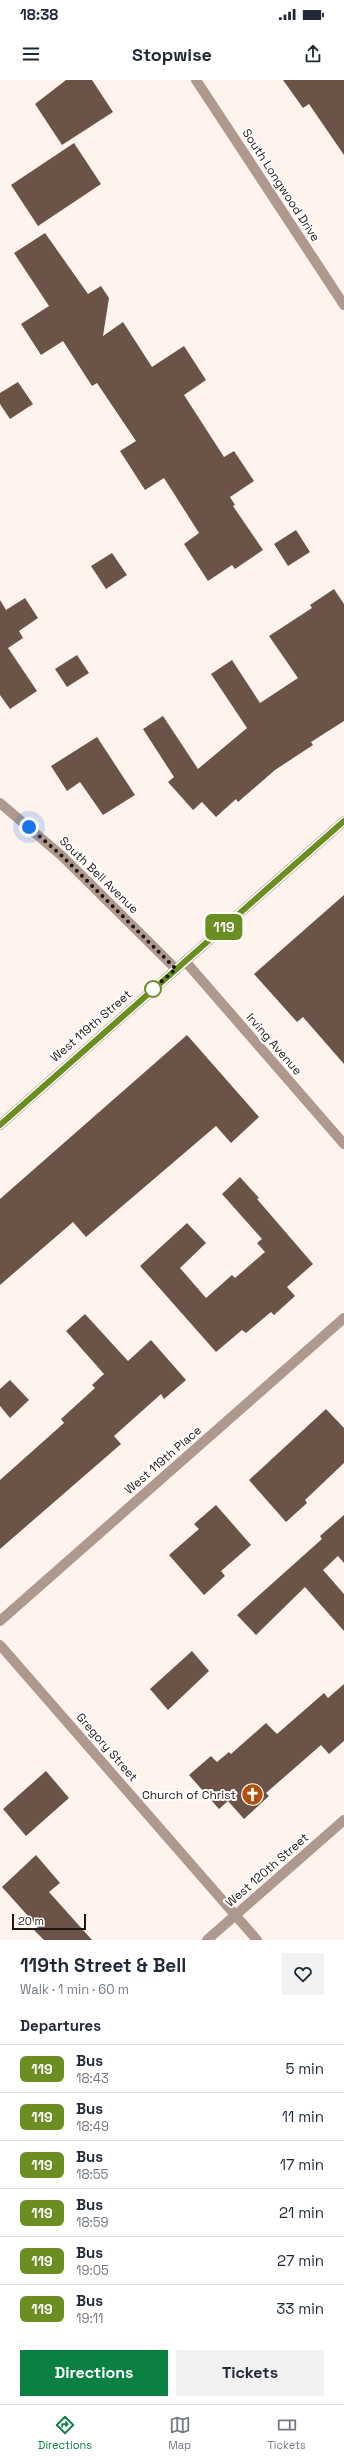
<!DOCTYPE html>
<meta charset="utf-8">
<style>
body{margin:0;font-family:"Space Grotesk",sans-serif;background:#f2f2f3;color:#1f2937;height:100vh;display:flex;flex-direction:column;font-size:15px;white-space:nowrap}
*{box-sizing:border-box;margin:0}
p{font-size:13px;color:#747a83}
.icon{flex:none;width:22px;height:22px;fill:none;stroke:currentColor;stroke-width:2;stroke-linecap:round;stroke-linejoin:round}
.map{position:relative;height:1860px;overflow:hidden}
.details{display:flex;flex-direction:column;background:#fff;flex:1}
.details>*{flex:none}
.badge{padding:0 8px;border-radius:6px;font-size:14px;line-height:26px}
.scale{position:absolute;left:12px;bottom:10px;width:74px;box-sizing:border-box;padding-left:4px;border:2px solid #211712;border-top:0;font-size:11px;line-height:14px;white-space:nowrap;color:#211712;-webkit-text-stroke:3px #fff;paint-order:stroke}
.you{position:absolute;width:20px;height:20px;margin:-10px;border:3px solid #fff;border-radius:50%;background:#1a73e8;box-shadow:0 0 0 6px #1a73e833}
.map>.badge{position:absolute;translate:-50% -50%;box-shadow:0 0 0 2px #fff}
h2{padding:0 20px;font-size:15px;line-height:36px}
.round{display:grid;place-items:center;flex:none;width:42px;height:42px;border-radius:0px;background:#f2f2f3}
.overview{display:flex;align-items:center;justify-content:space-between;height:68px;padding:0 20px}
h1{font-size:19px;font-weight:800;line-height:30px}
.action{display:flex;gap:8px;margin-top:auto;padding:8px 20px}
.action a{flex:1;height:46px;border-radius:0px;background:#0b8043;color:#fff;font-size:16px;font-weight:800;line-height:46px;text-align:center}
.action a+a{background:#f2f2f3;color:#1f2937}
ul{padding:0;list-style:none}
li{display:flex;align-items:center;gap:12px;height:48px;padding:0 20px;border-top:1px solid #e0e1e3}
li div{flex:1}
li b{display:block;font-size:15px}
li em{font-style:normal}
li .badge{min-width:44px;font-weight:700;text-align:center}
.status{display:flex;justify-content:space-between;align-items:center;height:28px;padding:0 20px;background:#fff;direction:ltr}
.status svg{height:11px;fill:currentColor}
header{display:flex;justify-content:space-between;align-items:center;height:52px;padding:0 20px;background:#fff;font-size:18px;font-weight:800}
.dock{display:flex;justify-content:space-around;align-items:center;height:56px;border-top:1px solid #e0e1e3;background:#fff;font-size:11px;color:#747a83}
.dock a{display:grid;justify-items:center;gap:2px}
.dock .on{color:#0b8043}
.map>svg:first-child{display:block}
.building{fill:#6c5347}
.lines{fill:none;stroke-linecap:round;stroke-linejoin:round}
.minor{stroke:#af988d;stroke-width:10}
.line-casing{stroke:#fff;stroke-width:9}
.line{stroke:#6b8e23;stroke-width:6}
.walk{stroke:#211712;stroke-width:4;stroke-dasharray:0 7.2}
.stop-dot{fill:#fff;stroke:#6b8e23;stroke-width:2}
.labels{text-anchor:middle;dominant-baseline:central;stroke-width:4;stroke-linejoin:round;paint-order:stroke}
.street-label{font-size:12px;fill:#211712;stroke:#fff}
.poi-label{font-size:12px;fill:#211712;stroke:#fff;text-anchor:end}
</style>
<div class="status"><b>18:38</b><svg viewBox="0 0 49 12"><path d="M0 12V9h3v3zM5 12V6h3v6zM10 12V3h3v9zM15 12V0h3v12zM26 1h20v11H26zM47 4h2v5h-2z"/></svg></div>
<header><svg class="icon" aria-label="menu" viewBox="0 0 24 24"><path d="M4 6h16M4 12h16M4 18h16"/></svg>Stopwise<svg class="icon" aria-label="share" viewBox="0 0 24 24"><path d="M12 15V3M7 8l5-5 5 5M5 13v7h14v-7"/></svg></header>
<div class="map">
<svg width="344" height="1860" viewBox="0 0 344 1860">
<rect width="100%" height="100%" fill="#fff3ed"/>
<g class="building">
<polygon points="66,0 92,0 113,32 62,65 35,24"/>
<polygon points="283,0 344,0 344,75 309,24 303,28"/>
<polygon points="74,63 101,104 38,146 11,105"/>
<polygon points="45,153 88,214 101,206 109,218 103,256 123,242 152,287 184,266 206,300 184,315 224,377 234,371 254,401 230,417 235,425 233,426 263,470 235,489 232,485 208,501 184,464 199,453 164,398 145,410 120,371 136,361 97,303 92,306 63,261 41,275 21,244 49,226 14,173"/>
<polygon points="18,302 33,324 10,339 0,324 0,313"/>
<polygon points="296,450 310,472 288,486 274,464"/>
<polygon points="112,473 127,495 106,509 91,486"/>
<polygon points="334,509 344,524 344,641 311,662 313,665 275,690 238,722 236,719 216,737 202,722 193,730 168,702 174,697 143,649 163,636 198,689 247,648 211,594 232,580 260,623 298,598 269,556 312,528 310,525"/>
<polygon points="25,518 38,538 19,551 23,558 8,568 37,611 10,629 0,615 0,520 6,530"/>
<polygon points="77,575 89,593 67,607 55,589"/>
<polygon points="97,657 135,715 103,735 80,702 67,711 51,686"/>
<polygon points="344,815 344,984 303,937 297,942 254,894"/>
<polygon points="187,955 259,1037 231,1063 216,1046 86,1157 73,1142 0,1205 0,1119"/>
<polygon points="240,1097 259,1118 257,1119 313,1184 287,1207 295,1216 274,1235 271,1232 246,1253 242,1250 216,1272 140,1186 187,1143 206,1163 180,1188 206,1218 232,1195 235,1198 265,1172 257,1163 262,1159 222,1114"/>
<polygon points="85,1234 128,1281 151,1260 186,1300 164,1319 161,1314 114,1356 121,1364 0,1469 0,1400 64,1343 61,1339 95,1308 92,1305 104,1294 66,1251"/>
<polygon points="10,1300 29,1320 10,1338 0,1326 0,1309"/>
<polygon points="326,1329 344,1348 344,1383 305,1420 307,1423 286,1442 249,1400"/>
<polygon points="216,1425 251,1465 221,1491 225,1496 204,1515 169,1475 199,1449 194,1444"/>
<polygon points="344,1435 344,1483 338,1476 323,1490 344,1514 344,1551 305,1507 256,1555 237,1535 322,1459 320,1456"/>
<polygon points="192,1571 209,1591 168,1630 150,1609"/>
<polygon points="344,1604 344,1661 329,1674 321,1665 266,1713 269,1716 244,1739 228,1721 219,1729 189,1695 211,1676 217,1682 229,1672 231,1674 266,1643 277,1654 324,1613 328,1618"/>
<polygon points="46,1691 69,1718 26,1756 3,1729"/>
<polygon points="36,1775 60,1803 49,1812 92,1860 44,1860 34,1850 38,1847 2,1807"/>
</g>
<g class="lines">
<g class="minor">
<polyline points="196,0 344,225"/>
<polyline points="0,723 62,776 176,889"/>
<polyline points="185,881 344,1064"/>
<polyline points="0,1045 344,741"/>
<polyline points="0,1541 344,1238"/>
<polyline points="0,1565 257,1860"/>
<polyline points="207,1860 344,1740"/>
</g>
</g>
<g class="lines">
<defs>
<polyline id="line" points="0,1045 344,741"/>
</defs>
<use href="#line" class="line-casing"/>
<use href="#line" class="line"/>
<polyline class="walk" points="29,747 62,776 176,889 153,909"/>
</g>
<defs>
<symbol id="church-disc" viewBox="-11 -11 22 22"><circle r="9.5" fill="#b2510e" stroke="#fff"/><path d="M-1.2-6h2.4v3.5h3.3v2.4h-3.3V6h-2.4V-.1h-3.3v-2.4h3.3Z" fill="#fff"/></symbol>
</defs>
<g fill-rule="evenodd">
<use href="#church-disc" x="240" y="1702" width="25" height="25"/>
</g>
<circle class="stop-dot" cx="153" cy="909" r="8"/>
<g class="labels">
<g class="street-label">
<text transform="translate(281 105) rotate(57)">South Longwood Drive</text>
<text transform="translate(99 795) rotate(44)">South Bell Avenue</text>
<text transform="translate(91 946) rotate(-41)">West 119th Street</text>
<text transform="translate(274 964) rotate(49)">Irving Avenue</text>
<text transform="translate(163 1380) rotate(-41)">West 119th Place</text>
<text transform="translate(107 1667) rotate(49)">Gregory Street</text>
<text transform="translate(267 1790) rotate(-41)">West 120th Street</text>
</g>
<g class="poi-label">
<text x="236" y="1715">Church of Christ</text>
</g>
</g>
</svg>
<div class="scale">20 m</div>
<div class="you" style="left:29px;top:747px"></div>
<b class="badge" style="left:224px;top:847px;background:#6b8e23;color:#fff">119</b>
</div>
<section class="details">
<div class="overview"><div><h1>119th Street &amp; Bell</h1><p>Walk · 1 min · 60 m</p></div><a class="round"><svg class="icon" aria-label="heart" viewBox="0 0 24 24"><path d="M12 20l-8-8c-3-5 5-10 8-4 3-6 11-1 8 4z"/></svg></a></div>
<h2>Departures</h2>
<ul>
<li><span class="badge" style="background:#6b8e23;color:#fff">119</span><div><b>Bus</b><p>18:43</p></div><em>5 min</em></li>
<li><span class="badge" style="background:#6b8e23;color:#fff">119</span><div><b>Bus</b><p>18:49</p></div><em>11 min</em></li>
<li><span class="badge" style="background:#6b8e23;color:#fff">119</span><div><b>Bus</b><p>18:55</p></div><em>17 min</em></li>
<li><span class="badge" style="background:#6b8e23;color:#fff">119</span><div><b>Bus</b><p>18:59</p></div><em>21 min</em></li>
<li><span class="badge" style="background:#6b8e23;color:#fff">119</span><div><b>Bus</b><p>19:05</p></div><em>27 min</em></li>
<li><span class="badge" style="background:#6b8e23;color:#fff">119</span><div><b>Bus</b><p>19:11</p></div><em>33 min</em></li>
</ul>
<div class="action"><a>Directions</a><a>Tickets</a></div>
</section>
<nav class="dock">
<a class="on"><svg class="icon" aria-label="directions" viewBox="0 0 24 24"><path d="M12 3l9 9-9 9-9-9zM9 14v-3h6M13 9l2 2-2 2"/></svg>Directions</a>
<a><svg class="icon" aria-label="map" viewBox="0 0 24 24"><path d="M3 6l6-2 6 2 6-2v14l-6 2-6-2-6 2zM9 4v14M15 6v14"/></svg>Map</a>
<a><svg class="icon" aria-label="tickets" viewBox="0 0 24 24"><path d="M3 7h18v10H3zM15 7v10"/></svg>Tickets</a>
</nav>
